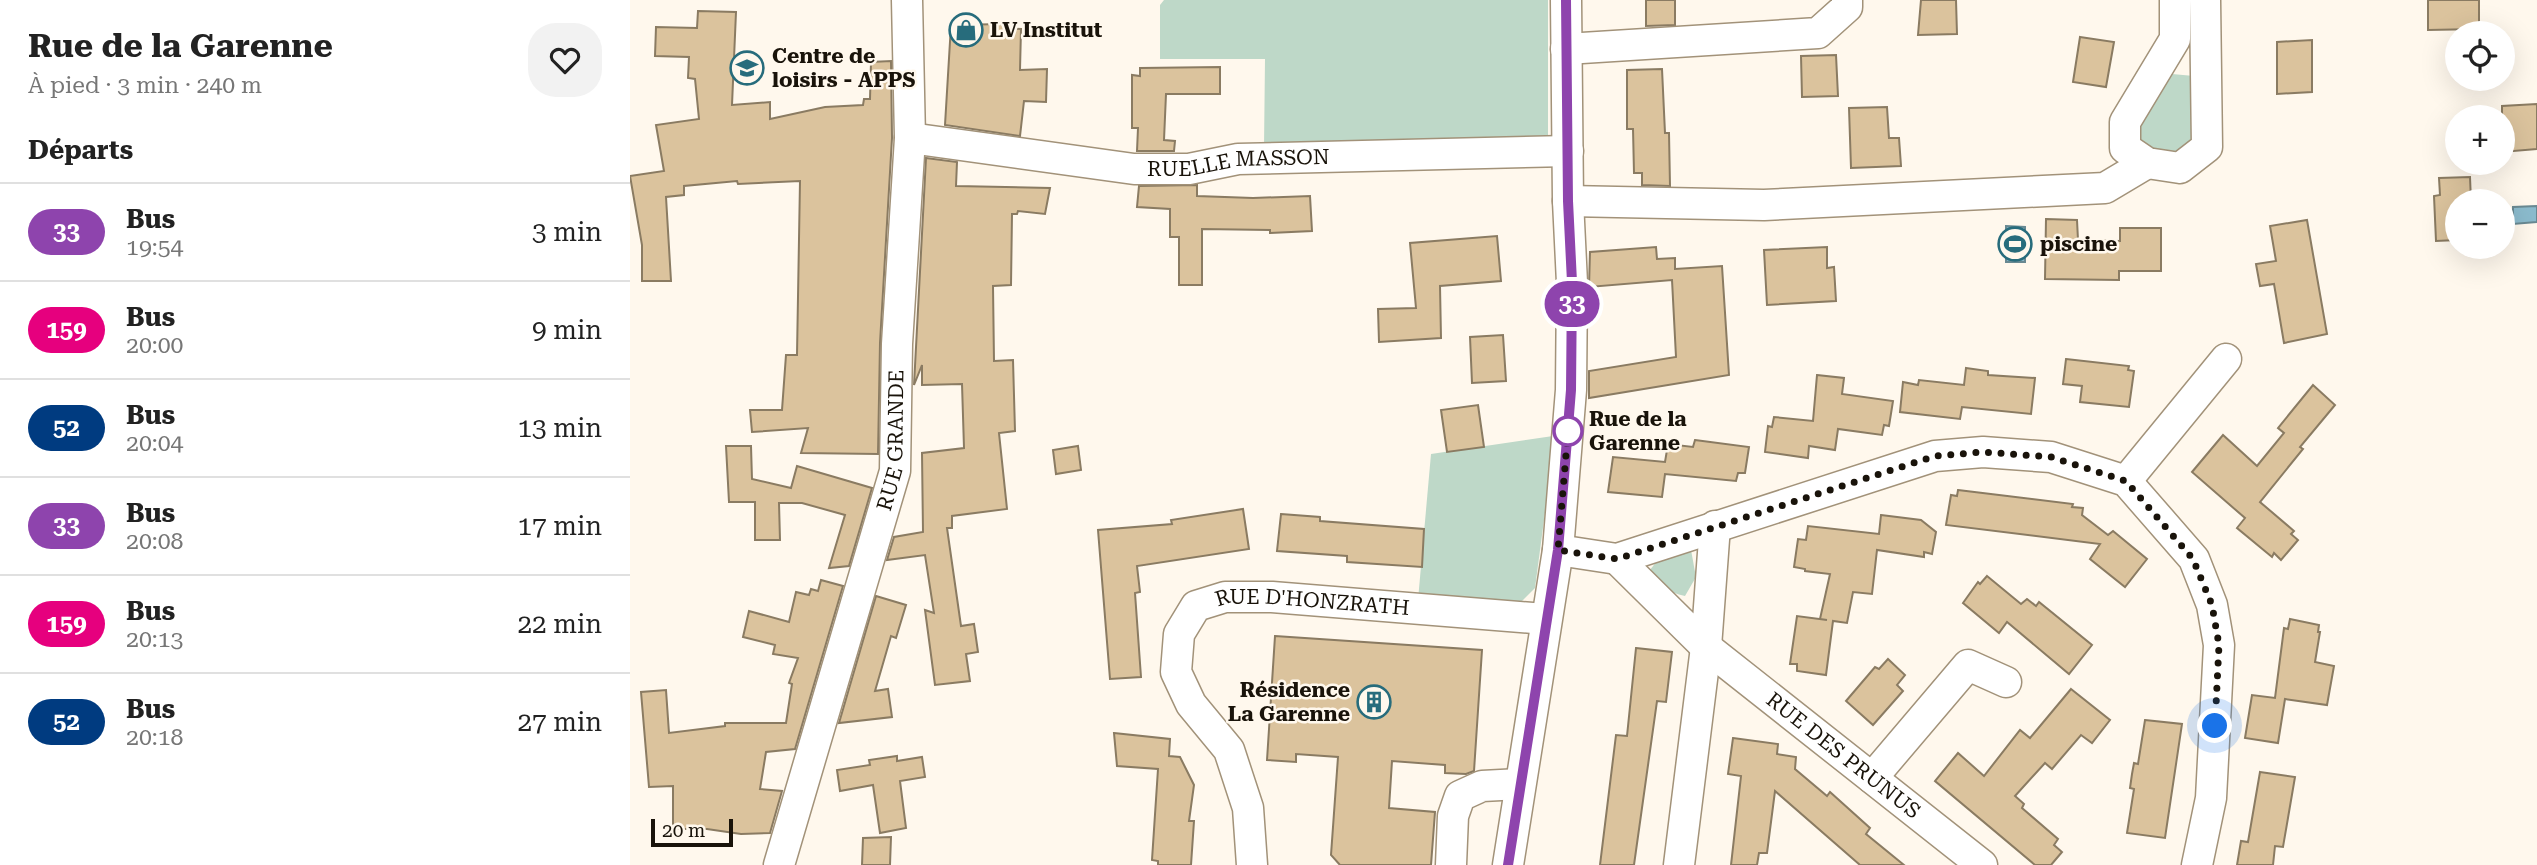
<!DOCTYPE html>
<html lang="fr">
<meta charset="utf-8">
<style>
body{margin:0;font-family:"Roboto Serif",serif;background:#f2f2f2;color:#222;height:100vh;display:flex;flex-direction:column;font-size:26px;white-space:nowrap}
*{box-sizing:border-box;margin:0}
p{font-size:23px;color:#767676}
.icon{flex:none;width:38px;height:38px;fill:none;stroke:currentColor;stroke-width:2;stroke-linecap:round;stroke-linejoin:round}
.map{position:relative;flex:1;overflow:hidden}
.panel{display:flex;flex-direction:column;background:#fff;width:630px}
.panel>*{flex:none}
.badge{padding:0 14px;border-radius:23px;font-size:24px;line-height:46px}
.controls{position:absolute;left:1815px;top:21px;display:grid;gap:14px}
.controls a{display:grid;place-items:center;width:70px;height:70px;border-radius:50%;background:#fff;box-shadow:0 7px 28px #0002;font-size:35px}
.scale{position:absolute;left:21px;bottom:18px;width:82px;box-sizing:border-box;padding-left:7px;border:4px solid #19130a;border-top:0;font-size:19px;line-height:24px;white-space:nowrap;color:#19130a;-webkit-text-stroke:5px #fff8ed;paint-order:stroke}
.you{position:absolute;width:35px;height:35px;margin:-18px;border:5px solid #fff;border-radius:50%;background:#1a73e8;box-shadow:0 0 0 10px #1a73e833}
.map>.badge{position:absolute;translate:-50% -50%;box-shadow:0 0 0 4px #fff}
h2{padding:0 28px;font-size:26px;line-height:63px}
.round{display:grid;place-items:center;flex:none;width:74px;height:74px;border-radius:28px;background:#f2f2f2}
.overview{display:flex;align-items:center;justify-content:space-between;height:119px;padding:0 28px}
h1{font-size:33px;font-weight:700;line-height:52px}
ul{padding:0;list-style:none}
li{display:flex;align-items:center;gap:21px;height:98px;padding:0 28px;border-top:2px solid #e0e0e0}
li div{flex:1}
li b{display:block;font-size:26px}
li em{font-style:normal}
li .badge{min-width:77px;font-weight:700;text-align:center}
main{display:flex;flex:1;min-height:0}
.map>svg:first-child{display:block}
.green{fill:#bed8c8}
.water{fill:#8bbbcd;stroke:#698992;stroke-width:2}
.building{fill:#dbc39d;stroke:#8a7b62;stroke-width:2}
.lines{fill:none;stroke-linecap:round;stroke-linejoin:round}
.minor-casing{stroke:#a29279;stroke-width:33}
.minor{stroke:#fff;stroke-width:30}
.line-casing{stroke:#fff;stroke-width:16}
.line{stroke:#8e44ad;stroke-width:10}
.walk{stroke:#19130a;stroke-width:7;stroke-dasharray:0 12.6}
.stop-dot{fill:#fff;stroke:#8e44ad;stroke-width:3.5}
.labels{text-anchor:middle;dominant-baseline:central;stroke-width:5;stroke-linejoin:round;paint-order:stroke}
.poi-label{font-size:21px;font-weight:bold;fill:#19130a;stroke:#fff8ed;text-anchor:start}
.street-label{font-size:21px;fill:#19130a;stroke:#fff8ed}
.stop-label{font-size:21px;font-weight:bold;fill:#19130a;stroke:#fff8ed;text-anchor:start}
</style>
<main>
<section class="panel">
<div class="overview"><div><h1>Rue de la Garenne</h1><p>À pied · 3 min · 240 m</p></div><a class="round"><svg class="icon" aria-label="heart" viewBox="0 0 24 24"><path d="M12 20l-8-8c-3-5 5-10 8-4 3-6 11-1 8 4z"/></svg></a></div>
<h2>Départs</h2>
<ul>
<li><span class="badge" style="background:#8e44ad;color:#fff">33</span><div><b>Bus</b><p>19:54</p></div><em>3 min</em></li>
<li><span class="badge" style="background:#e6007e;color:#fff">159</span><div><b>Bus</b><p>20:00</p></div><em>9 min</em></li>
<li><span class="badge" style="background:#003b80;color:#fff">52</span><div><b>Bus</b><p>20:04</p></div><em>13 min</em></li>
<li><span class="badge" style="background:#8e44ad;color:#fff">33</span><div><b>Bus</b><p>20:08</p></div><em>17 min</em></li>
<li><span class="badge" style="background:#e6007e;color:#fff">159</span><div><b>Bus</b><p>20:13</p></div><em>22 min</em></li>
<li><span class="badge" style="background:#003b80;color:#fff">52</span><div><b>Bus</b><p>20:18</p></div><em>27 min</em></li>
</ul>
</section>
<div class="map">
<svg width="1907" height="865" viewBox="0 0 1907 865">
<rect width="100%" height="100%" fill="#fff8ed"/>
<g class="green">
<polygon points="534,0 918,0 918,139 634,147 635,59 530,59 530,5"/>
<polygon points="1531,73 1564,76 1563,145 1535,157 1514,149 1507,134"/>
<polygon points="923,436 923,452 905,588 885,608 788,600 801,454"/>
<path d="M1061 550 1066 577 1055 596C1038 592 1027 587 1020 570L1033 553Z"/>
</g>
<g class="water">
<polygon points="1907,206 1907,222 1883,224 1883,207"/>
<polygon points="1376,226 1395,227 1395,262 1376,262"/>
</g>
<g class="building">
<polygon points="1016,0 1045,0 1045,25 1016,26"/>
<polygon points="1291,0 1326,0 1327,34 1288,35"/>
<polygon points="1798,0 1849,0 1849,29 1798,30"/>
<polygon points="68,11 106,12 102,105 140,102 140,119 195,107 233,105 234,99 240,99 241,62 261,61 262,138 250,343 248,454 171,453 178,428 122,432 120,410 152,410 156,355 167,355 170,181 108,184 107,181 54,186 54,195 36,197 41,281 12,281 12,245 0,176 34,171 26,125 69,119 65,79 58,78 59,57 25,56 26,27 67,28"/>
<polygon points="374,24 374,28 391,29 390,70 417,69 416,102 394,101 390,136 315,125 321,25"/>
<polygon points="1450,37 1484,42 1476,87 1443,82"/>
<polygon points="1682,40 1682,92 1647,94 1647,42"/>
<polygon points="1206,55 1208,96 1172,97 1171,56"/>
<polygon points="590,67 590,94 536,94 534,140 545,141 544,151 507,151 508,128 502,128 502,75 510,76 510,68"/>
<polygon points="1032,69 1035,133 1039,133 1040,186 1012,185 1012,173 1004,173 1003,129 997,129 997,70"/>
<polygon points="1907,104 1907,149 1872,152 1872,106"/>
<polygon points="1257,107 1259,138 1269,138 1271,166 1221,168 1219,108"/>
<polygon points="296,158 327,162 326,186 420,188 415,214 388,211 387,214 382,214 381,285 363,286 364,361 383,360 385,431 369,433 377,509 322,516 322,528 317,528 331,626 344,624 348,652 336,654 340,681 305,685 295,610 304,613 295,555 257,560 264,537 293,532 292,453 334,448 332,384 292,385 292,365 284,385"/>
<polygon points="1840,177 1841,201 1827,201 1827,240 1806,241 1804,196 1810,195 1809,178"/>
<polygon points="567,185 567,196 623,198 680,196 682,231 640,233 640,230 572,229 572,285 549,285 549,237 540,237 540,209 507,207 509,186"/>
<polygon points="1416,219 1447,220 1448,240 1490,241 1490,228 1531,228 1531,271 1489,271 1489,280 1415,279"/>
<polygon points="1677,220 1697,334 1654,343 1644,284 1630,286 1626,264 1646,261 1640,226"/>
<polygon points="867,236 871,281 810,286 811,338 749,342 748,309 786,308 780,243"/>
<polygon points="1026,247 1027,259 1045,258 1045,269 1092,266 1099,375 959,398 959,371 1046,357 1042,280 959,287 960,252"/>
<polygon points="1197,247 1197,268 1204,267 1206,301 1137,305 1134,250"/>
<polygon points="873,335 876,381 842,383 840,337"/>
<polygon points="1436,359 1499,366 1498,370 1504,371 1499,407 1450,402 1452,386 1433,384"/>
<polygon points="1336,368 1358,371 1358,375 1405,378 1401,414 1332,407 1330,419 1270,412 1273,382 1288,385 1289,380 1334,385"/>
<polygon points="1187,375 1214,378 1212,394 1263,401 1259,426 1254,425 1252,435 1208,429 1205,450 1179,446 1178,458 1135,452 1138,426 1142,427 1144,417 1183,421"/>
<polygon points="1683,385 1705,405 1670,447 1673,449 1630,502 1664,531 1661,534 1668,540 1651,560 1644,553 1642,557 1607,528 1615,518 1562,472 1593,435 1627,466 1654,433 1648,428"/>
<polygon points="848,405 854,447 817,452 811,410"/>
<polygon points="1065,440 1119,447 1115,473 1108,473 1106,481 1035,474 1032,497 978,492 983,457 1035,462 1038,444 1063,447"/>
<polygon points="96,446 121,446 122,479 161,488 167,466 242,488 219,566 199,568 215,515 172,503 149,503 150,540 125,540 125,502 99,502"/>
<polygon points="448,446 451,470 426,474 423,450"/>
<polygon points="1328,490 1443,504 1442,507 1453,508 1452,515 1478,535 1483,531 1517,559 1495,587 1460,559 1470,544 1316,525 1321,495 1327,496"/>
<polygon points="613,509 619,549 507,566 510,592 505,593 511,677 480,679 468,530 542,524 541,520"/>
<polygon points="651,514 690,517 690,521 794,529 792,567 717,562 717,556 647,551"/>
<polygon points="1251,515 1291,520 1306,532 1302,554 1294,552 1294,557 1247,550 1242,594 1223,592 1217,623 1203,621 1196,675 1167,671 1167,664 1160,664 1167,616 1197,620 1190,619 1200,574 1175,571 1175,569 1164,567 1168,539 1176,540 1178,526 1249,534"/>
<polygon points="1357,576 1391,604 1397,599 1406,606 1409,602 1462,645 1439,674 1377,622 1369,633 1333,603 1348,582 1350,584"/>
<polygon points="191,580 213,586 165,749 136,752 130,789 152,791 140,833 111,834 77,829 43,829 43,786 19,787 11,692 36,690 39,733 95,726 95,723 156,723 162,684 159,683 168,658 143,654 145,645 113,637 119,611 159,622 166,592 179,595 181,589 188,591"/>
<polygon points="246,596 276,605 266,638 261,636 245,691 258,689 262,717 209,723"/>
<polygon points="1660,619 1689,625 1688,632 1690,632 1685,662 1704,666 1697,705 1655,699 1648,743 1615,738 1622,695 1645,698 1654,628 1658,629"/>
<polygon points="645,636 852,650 844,771 836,774 815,773 815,765 762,761 759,808 805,812 801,865 710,865 701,855 708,757 666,754 666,762 637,760"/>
<polygon points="1006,648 1042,652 1036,702 1027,701 1004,865 970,865 986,735 997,736"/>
<polygon points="1258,659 1275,675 1267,685 1273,691 1243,725 1216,701 1245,667 1249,669"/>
<polygon points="1441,689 1480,720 1462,743 1451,735 1422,769 1415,763 1385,796 1394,804 1392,808 1428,839 1424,845 1432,852 1421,865 1405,865 1305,781 1328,753 1354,776 1390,730 1400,738"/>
<polygon points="1515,720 1552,724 1535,838 1497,833 1504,789 1500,788 1502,774 1504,763 1508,764"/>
<polygon points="484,733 540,739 539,756 550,757 564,785 559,821 564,821 561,865 528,865 528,861 522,860 528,769 487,766"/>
<polygon points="1103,738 1148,744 1147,754 1166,757 1165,769 1197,796 1200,792 1240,828 1236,834 1274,865 1230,865 1145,791 1137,853 1129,853 1127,865 1101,865 1111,776 1098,774"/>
<polygon points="267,756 267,761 292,757 295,777 270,781 276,828 250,833 243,785 210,791 207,770 240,765 239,760"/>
<polygon points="1630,772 1665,777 1653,847 1645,846 1643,865 1607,865 1611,841 1618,842"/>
<polygon points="261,837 260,865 232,865 233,838"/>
</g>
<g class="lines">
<defs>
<g id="minor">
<polyline points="1545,0 1545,39 1495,122 1495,148 1517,163 1550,168 1577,147 1575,0"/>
<polyline points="936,49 1188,33 1217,7 1217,0"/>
<path id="s1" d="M280 138 504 169H559L608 159 938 151"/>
<polyline points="938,201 1134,205 1475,188 1517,163"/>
<polyline points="1496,481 1596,359"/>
<polyline points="928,550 987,559 1305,456 1353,452 1421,457 1496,481 1564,559 1582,605 1589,645 1581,798 1567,865"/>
<polyline points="987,559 1076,647 1085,526"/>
<path id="s2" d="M1076 647 1352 865"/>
<polyline points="1242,778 1338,665 1376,682"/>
<path id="s3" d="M149 865 265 471 267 344 280 138 277 0"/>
<path id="s4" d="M622 865 618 808 599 750 561 704 546 672 549 634 566 606 595 597H642L915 619"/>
<polyline points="821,865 823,816 830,796 852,786 890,784"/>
<polyline points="878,865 928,550 941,390 942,283 938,201 936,0"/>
<polyline points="1049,865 1076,647"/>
</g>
</defs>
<use href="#minor" class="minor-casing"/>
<use href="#minor" class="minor"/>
</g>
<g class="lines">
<defs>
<polyline id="line" points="878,865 928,550 941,390 942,282 938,201 936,0"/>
</defs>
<use href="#line" class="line-casing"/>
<use href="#line" class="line"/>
<polyline class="walk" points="938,431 928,550 987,559 1305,456 1353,452 1421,457 1496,481 1563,559 1582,605 1589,645 1585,726"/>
</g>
<defs>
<symbol id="shop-ring" viewBox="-11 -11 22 22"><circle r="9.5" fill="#fff8ed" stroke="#276c7c" stroke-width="1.5"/><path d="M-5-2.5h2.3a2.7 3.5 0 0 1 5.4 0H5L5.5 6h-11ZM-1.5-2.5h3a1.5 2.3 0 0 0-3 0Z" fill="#276c7c"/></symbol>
<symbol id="school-ring" viewBox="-11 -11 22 22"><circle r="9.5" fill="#fff8ed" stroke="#276c7c" stroke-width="1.5"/><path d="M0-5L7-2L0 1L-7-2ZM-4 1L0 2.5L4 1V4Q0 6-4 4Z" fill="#276c7c"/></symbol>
<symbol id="stadium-ring" viewBox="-11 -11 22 22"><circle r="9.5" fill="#fff8ed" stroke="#276c7c" stroke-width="1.5"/><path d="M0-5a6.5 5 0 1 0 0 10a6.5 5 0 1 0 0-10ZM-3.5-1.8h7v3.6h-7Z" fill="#276c7c"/></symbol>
<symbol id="building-ring" viewBox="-11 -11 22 22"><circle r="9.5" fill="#fff8ed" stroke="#276c7c" stroke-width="1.5"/><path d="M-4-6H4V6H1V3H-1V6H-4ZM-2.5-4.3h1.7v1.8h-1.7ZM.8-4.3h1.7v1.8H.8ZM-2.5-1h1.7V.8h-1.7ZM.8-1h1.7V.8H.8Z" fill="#276c7c"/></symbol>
</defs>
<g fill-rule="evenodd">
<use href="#shop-ring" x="317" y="11" width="38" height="38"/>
<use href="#school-ring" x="98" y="49" width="38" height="38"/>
<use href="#stadium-ring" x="1366" y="225" width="38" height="38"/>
<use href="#building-ring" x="725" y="683" width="38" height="38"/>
</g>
<circle class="stop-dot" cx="938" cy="431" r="14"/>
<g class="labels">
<g class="poi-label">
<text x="360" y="30">LV Institut</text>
<text x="142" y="56">Centre de<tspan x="142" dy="24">loisirs - APPS</tspan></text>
<text x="1410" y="244">piscine</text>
<text x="720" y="690" text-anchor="end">Résidence<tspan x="720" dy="24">La Garenne</tspan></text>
</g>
<g class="street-label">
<text stroke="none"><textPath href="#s1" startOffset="331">RUELLE MASSON</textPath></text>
<text stroke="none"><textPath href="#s3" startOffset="441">RUE GRANDE</textPath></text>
<text stroke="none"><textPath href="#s4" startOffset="402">RUE D'HONZRATH</textPath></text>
<text stroke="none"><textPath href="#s2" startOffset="175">RUE DES PRUNUS</textPath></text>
</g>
<g class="stop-label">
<text x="959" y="419">Rue de la<tspan x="959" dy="24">Garenne</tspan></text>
</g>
</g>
</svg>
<div class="controls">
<a><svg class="icon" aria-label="locate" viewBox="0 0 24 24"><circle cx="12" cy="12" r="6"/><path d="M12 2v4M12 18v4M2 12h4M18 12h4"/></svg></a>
<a>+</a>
<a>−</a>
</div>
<div class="scale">20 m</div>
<div class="you" style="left:1585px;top:726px"></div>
<b class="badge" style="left:942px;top:304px;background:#8e44ad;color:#fff">33</b>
</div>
</main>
